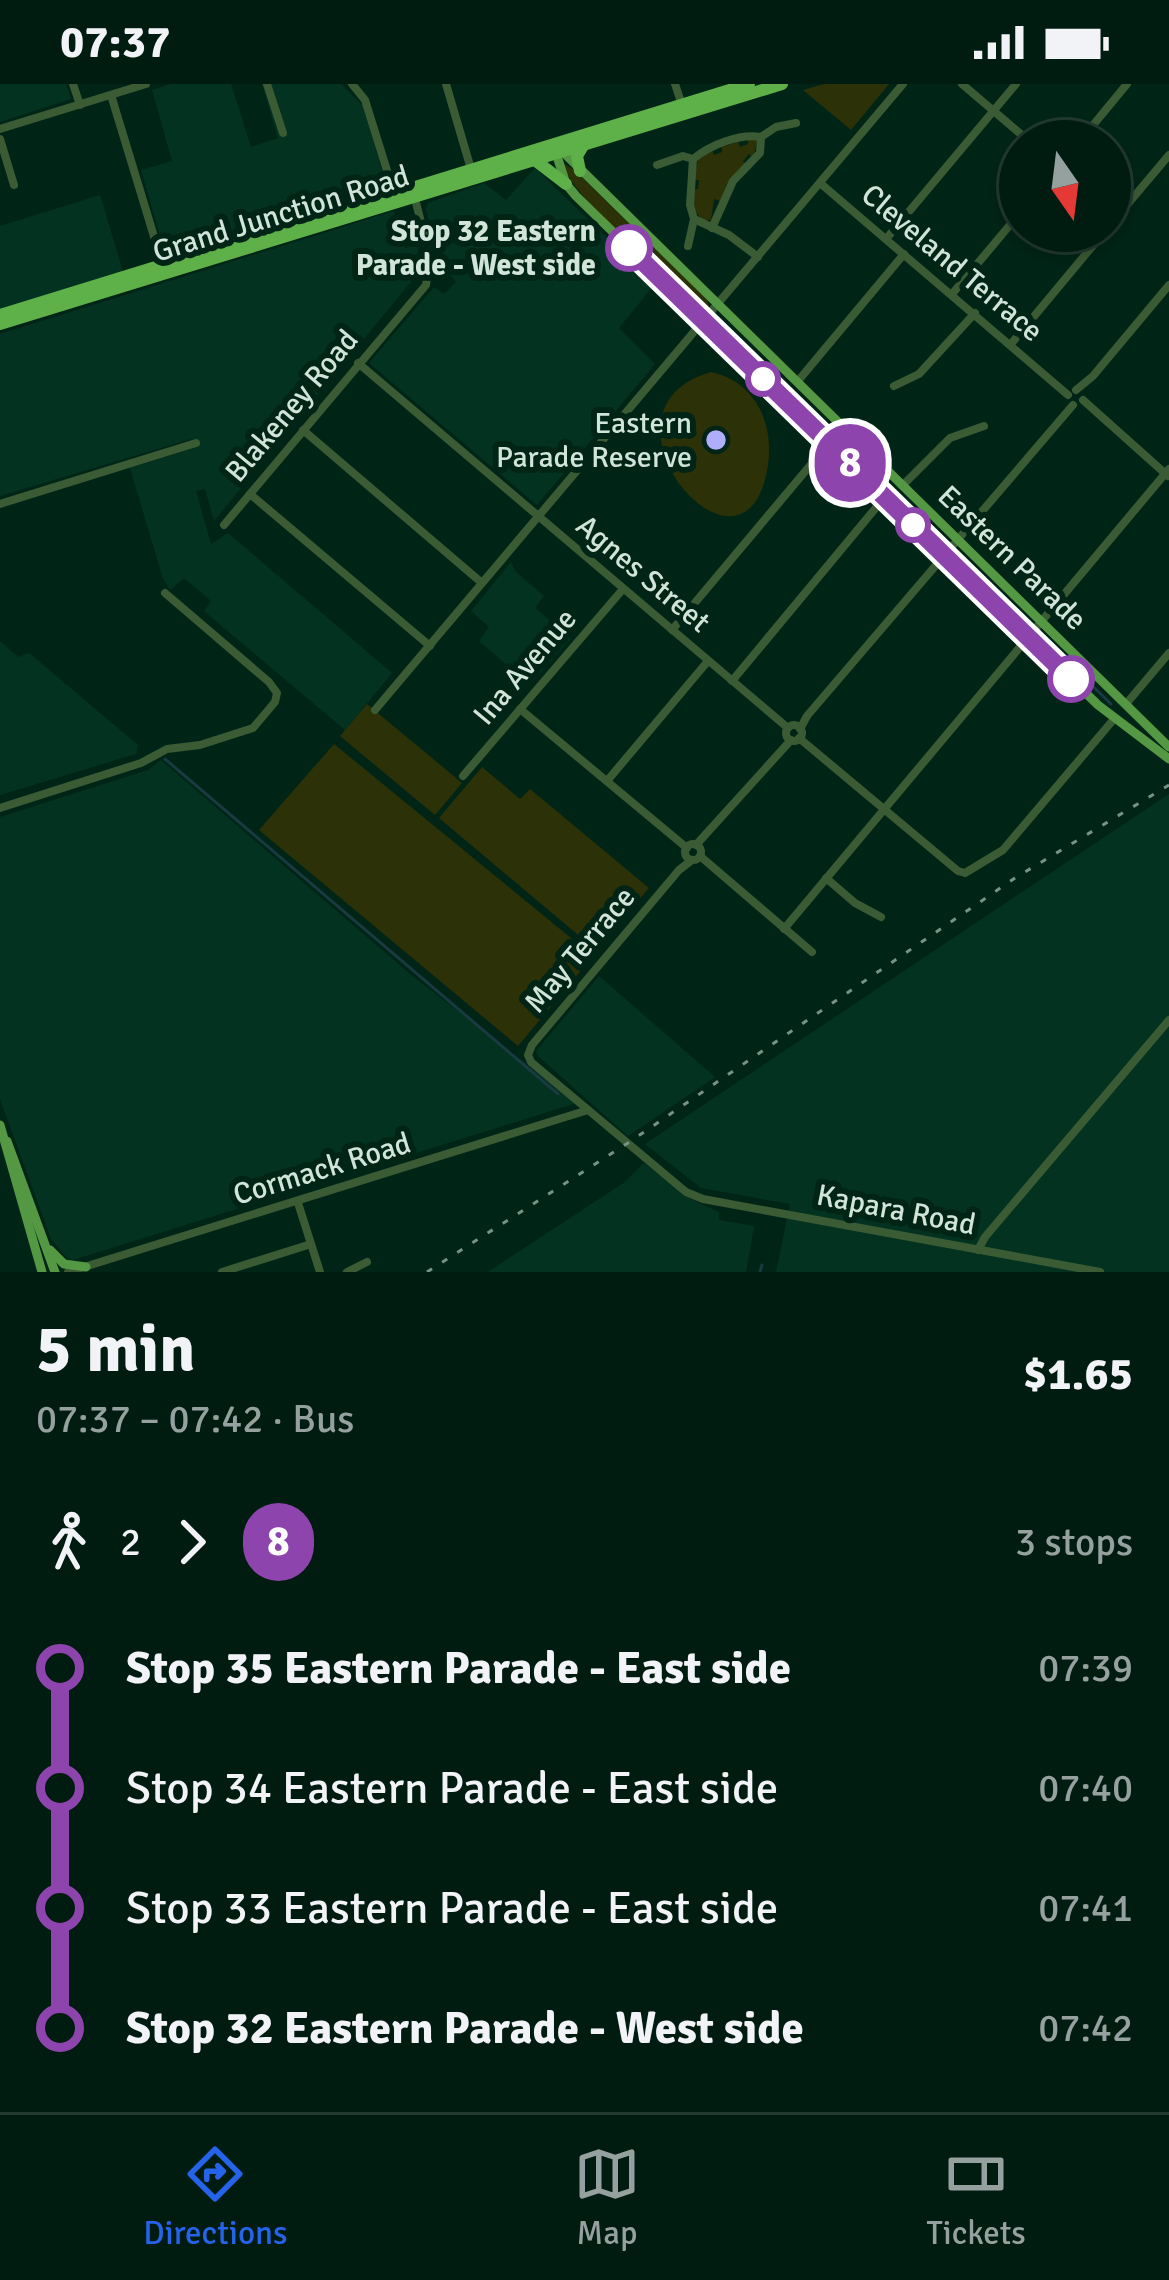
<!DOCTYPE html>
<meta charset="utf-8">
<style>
body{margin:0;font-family:Signika,sans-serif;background:#0a251a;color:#f1f3f6;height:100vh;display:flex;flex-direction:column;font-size:45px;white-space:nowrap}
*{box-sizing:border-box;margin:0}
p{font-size:39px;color:#95a19f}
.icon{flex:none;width:66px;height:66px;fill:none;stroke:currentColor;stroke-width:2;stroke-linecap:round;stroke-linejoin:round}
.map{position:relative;height:1188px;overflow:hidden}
.panel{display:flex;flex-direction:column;background:#001c11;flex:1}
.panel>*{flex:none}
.badge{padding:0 24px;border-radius:39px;font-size:42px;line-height:78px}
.needle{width:78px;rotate:166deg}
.tools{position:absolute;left:999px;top:36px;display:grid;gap:24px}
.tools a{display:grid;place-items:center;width:132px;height:132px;border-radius:50%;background:#001c11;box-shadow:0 6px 18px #0003,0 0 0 3px #223a31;font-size:60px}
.map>.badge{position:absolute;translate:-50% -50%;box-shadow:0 0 0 6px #fff}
.legs{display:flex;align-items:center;gap:18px;height:132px;padding:0 36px;font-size:39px}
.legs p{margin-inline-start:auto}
.headline{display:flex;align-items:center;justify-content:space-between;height:204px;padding:0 36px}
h1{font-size:66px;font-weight:700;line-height:90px}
ul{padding:0 36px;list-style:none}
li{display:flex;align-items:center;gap:42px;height:120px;font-size:45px}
li i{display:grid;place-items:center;width:18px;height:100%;margin:0 15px;background:currentColor}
li i::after{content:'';width:30px;height:30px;margin:-15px;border:9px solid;border-radius:50%;background:#001c11}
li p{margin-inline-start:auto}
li:first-child i{background:linear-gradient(#0000 50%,currentColor 0)}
li:last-child i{background:linear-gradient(currentColor 50%,#0000 0)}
.status{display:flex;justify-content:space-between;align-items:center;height:84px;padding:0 60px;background:#001c11;direction:ltr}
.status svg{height:33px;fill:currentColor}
.tabs{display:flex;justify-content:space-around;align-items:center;height:168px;border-top:3px solid #223a31;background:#001c11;font-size:33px;color:#95a19f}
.tabs a{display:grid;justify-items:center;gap:6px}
.tabs .selected{color:#2563eb}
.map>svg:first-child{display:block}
.built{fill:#043221}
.green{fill:#2c3107}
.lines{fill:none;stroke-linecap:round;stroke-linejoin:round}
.stream{stroke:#193a41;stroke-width:3}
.minor{stroke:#3b5b34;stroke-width:8}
.major{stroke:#549844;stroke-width:9}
.highway{stroke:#5eb049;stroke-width:12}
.rail{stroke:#779387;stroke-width:3;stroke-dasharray:6 12;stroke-linecap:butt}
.line-1-casing{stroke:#fff;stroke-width:27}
.line-1{stroke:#8e44ad;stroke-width:18}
.stop-1-dot{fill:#fff;stroke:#8e44ad;stroke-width:6}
.poi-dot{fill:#afaefa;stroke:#002517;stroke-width:4.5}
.labels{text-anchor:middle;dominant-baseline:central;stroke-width:12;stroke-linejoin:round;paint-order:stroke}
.street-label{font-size:30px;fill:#d0e4da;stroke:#002517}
.stop-label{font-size:30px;font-weight:bold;fill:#d0e4da;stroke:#002517;text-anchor:end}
.poi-label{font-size:30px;fill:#d0e4da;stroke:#002517;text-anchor:end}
</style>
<div class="status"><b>07:37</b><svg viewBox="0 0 49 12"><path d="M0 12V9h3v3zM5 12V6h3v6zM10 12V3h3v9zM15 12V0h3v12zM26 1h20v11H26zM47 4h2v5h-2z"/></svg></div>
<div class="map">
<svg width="1169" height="1188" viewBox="0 0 1169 1188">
<rect width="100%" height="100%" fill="#002517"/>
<g class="built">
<polygon points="0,0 66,0 71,15 0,38"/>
<polygon points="171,0 231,0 251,63 278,54 262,0 341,0 363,22 386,101 383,107 166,172 141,86 172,77 152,6"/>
<polygon points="535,84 655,200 619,244 655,280 537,421 369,279 434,203 444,210 456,198 441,179 426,126 428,119 484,99 506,116"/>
<polygon points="100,111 123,188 0,227 0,142"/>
<polygon points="394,127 405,164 419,160 414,194 214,437 205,405 196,407 211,460 228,449 392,589 345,646 204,527 211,517 184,494 170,506 163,495 130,384 194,364 191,355 0,412 0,250"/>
<polygon points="511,478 516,488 544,512 535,524 571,554 530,601 479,557 489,543 471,527"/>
<polygon points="0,557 18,573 29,569 138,661 136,670 0,711"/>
<polygon points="161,676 410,890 577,1019 73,1176 67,1174 51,1155 0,1015 0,733 148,686"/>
<polygon points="1169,710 1169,1188 776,1188 790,1120 701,1104 645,1060"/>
<polygon points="599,892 715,993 628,1052 537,971 536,967"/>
<polygon points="644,1079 693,1116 719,1128 719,1136 754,1142 746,1188 488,1188 625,1098"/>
</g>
<g class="green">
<polygon points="824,0 889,0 851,46 803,6"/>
<polygon points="758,55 753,74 749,70 743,77 746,80 727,100 720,117 714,115 711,136 702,136 694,125 693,105 698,105 699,96 694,96 698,75 712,66 714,71 722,68 722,63 738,58 740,63 748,60 748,56"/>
<path d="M561 78 573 85 707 215 709 222 705 227H700C669 197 572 113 561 78Z"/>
<path d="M711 288C755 297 774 339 768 381 746 524 578 326 711 288Z"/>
<polygon points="367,620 462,699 435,731 340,652"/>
<polygon points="334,660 593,872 518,962 259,746"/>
<polygon points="482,683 520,715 530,705 649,804 596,866 439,734"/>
</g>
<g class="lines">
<g class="stream">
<polyline points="718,234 945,457"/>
<polyline points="955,467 1030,541"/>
<polyline points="1039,549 1111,620"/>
<polyline points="165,675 558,1010"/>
<polyline points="760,1188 762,1181"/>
</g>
<g class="minor">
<polyline points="73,0 80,21"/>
<polyline points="267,0 283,49"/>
<polyline points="352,0 365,16 394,109"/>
<polyline points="446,0 471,85"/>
<polyline points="675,0 682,21"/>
<polyline points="962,0 1029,57"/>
<polyline points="111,11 163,182"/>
<polyline points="0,45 146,0"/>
<polyline points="0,55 14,101"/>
<polyline points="1080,57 1127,0"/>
<polyline points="693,75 690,121 694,135 729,151 758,173"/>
<path d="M657 81 683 72 693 75C710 61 740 49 761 53L776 43 796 39"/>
<polyline points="820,99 1068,311"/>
<polyline points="1110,141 1169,71"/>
<polyline points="712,144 733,97 760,69 761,53"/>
<polyline points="886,155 1016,0"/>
<polyline points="688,162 694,135"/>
<polyline points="952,210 1020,129"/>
<polyline points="1011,260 1105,147"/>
<polyline points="358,279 788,644"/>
<polyline points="798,297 904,170"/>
<polyline points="894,302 919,290 975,229"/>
<polyline points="1076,306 1093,292 1169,201"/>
<polyline points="1083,316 1168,392"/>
<polyline points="303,346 482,499"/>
<polyline points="903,401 950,354 984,342"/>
<polyline points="250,410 430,562"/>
<polyline points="0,420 196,359"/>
<polyline points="224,441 426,201 430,173 414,111"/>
<polyline points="672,546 829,359"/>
<polyline points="732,597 884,414"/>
<polyline points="1126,620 1169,569"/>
<polyline points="520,625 687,764"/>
<polyline points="375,626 903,0"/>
<circle cx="794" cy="649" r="8"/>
<polyline points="800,645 807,632 1073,321"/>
<polyline points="799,654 958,787 965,789 1003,766 1114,635"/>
<polyline points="463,692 623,505"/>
<polyline points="607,697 708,577"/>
<polyline points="0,724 141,679 167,665 200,661 253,644 275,618 277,609 269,598 165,509"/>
<circle cx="693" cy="768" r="8"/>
<polyline points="696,761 791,656"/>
<polyline points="700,772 812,868"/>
<polyline points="692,776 679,786 532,961 528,971 531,978 686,1108 703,1115 1100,1188"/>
<polyline points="826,794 855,819 881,833"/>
<polyline points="784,845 1169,385"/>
<polyline points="298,1119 320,1188"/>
<polyline points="978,1166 985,1153 1169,936"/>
<polyline points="68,1188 588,1026"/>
<polyline points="222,1188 311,1160"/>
<polyline points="347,1188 367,1178"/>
</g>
<g class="major">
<polyline points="555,66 566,100 576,112 1098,621 1169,675"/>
<polyline points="563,68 1169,663"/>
<polyline points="0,1041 42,1188"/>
<polyline points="7,1057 55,1188"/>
<polyline points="50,1166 64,1180 86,1183"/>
</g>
<g class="highway">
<polyline points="536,77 566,100"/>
<polyline points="580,87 577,72 583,62"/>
<polyline points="0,231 749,0"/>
<polyline points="0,240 782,0"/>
</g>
<polyline class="rail" points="427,1188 628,1059 1015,794 1169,701"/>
</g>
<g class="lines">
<defs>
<polyline id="line-1" points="629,164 1071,595"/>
</defs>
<use href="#line-1" class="line-1-casing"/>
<use href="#line-1" class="line-1"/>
</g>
<g class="stop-1-dot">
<circle cx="629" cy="164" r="21"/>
<circle cx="763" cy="295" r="15"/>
<circle cx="913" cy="441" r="15"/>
<circle cx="1071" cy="595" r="21"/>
</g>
<circle class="poi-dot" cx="716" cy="356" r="12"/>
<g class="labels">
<g class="street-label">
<text transform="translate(281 130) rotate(-17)">Grand Junction Road</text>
<text transform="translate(952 179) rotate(40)">Cleveland Terrace</text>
<text transform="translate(292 322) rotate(-50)">Blakeney Road</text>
<text transform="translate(1012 474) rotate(44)">Eastern Parade</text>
<text transform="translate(643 490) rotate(40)">Agnes Street</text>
<text transform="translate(525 583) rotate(-50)">Ina Avenue</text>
<text transform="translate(580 866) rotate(-50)">May Terrace</text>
<text transform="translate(322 1085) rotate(-17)">Cormack Road</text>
<text transform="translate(896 1126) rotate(11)">Kapara Road</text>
</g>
<g class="stop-label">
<text x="596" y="147">Stop 32 Eastern<tspan x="596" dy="34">Parade - West side</tspan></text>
</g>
<g class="poi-label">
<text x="692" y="339">Eastern<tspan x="692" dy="34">Parade Reserve</tspan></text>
</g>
</g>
</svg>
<div class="tools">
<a><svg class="needle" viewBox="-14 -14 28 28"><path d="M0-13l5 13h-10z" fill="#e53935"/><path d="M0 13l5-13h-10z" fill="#95a19f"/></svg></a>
</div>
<b class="badge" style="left:850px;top:379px;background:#8e44ad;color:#fff">8</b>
</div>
<section class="panel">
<div class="headline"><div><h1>5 min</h1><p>07:37 – 07:42 · Bus</p></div><b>$1.65</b></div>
<div class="legs"><svg class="icon" aria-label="walk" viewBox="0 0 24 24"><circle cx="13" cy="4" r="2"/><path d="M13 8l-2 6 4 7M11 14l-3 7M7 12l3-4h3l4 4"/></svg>2<svg class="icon" aria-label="forward" viewBox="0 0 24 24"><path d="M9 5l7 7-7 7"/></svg><b class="badge" style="background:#8e44ad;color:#fff">8</b><p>3 stops</p></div>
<ul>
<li><i style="color:#8e44ad"></i><b>Stop 35 Eastern Parade - East side</b><p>07:39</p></li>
<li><i style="color:#8e44ad"></i><span>Stop 34 Eastern Parade - East side</span><p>07:40</p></li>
<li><i style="color:#8e44ad"></i><span>Stop 33 Eastern Parade - East side</span><p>07:41</p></li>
<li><i style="color:#8e44ad"></i><b>Stop 32 Eastern Parade - West side</b><p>07:42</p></li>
</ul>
</section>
<nav class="tabs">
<a class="selected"><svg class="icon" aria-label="directions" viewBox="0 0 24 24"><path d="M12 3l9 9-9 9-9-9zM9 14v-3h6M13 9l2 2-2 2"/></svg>Directions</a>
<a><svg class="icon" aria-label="map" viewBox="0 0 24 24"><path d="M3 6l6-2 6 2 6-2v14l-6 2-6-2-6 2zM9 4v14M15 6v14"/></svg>Map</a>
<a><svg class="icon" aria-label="tickets" viewBox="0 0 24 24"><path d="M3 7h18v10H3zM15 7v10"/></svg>Tickets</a>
</nav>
